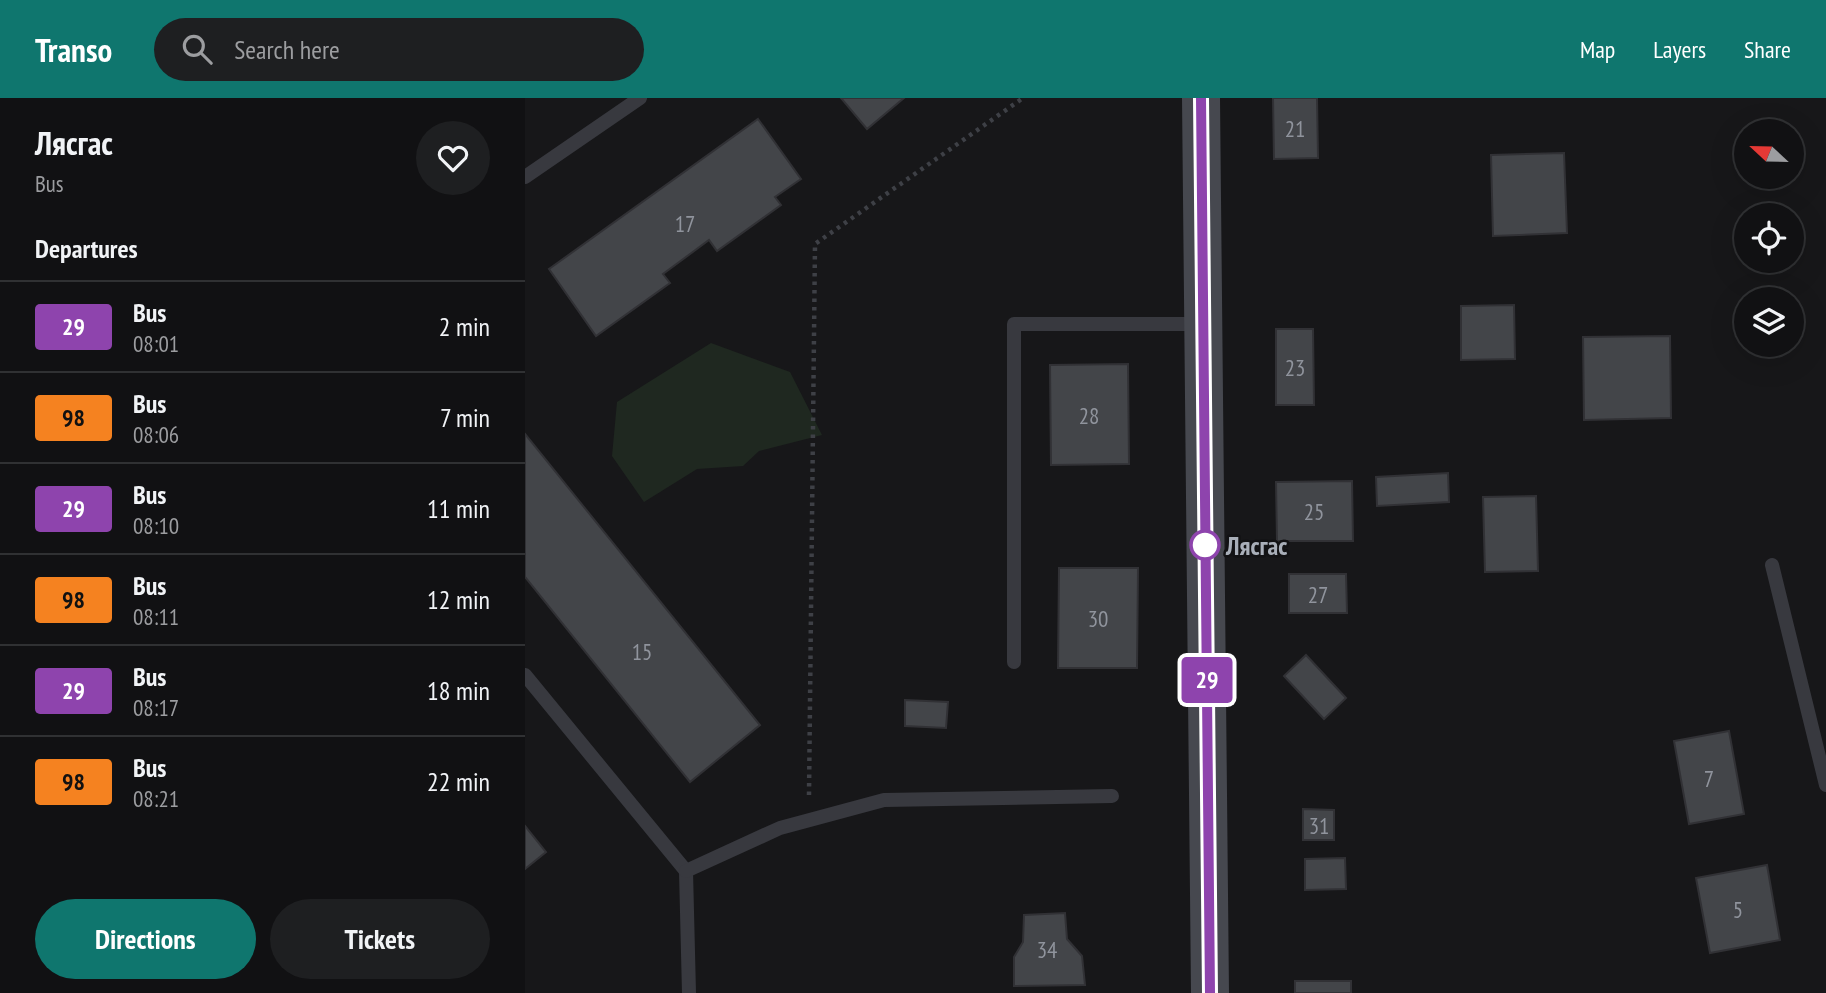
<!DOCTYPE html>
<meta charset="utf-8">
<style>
body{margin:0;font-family:"PT Sans Narrow",sans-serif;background:#1e1f21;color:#f1f3f6;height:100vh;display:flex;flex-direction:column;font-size:26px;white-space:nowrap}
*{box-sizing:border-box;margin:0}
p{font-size:23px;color:#9c9da0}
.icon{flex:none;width:38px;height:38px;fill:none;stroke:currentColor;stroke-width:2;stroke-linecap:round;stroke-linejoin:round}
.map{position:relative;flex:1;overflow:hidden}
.panel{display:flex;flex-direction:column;background:#111113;width:525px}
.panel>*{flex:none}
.badge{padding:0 14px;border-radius:5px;font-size:24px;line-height:46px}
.needle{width:46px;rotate:292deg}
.fabs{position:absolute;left:1209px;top:21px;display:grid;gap:14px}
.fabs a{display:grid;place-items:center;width:70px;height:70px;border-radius:50%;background:#111113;box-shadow:0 7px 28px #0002,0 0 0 2px #303133;font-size:35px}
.map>.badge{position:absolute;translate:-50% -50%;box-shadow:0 0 0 4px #fff}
h2{padding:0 35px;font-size:26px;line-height:63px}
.round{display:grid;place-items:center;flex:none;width:74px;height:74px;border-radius:37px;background:#1e1f21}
.summary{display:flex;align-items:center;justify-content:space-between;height:119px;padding:0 35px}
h1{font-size:33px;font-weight:700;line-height:52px}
.primary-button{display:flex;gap:14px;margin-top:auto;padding:14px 35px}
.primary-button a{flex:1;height:80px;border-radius:42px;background:#0f766e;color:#fff;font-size:28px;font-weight:700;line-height:80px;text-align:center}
.primary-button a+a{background:#1e1f21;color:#f1f3f6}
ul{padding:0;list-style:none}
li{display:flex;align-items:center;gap:21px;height:91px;padding:0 35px;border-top:2px solid #303133}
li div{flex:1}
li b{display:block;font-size:26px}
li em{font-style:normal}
li .badge{min-width:77px;font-weight:700;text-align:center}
header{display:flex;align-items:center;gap:42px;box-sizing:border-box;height:98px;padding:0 35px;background:#0f766e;color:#fff}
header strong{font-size:33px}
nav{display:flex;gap:38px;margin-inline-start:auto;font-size:24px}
.search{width:490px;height:63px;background:#1e1f21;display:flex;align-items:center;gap:18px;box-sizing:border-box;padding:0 24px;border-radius:38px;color:#9c9da0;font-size:26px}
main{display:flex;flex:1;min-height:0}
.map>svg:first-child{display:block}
.green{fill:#1f2820}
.building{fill:#434549;stroke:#313135;stroke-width:2}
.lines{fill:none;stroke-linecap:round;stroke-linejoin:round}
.path{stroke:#3e4046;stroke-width:4.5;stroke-dasharray:3.5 5;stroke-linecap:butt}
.service{stroke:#38393f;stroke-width:14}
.secondary{stroke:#46484f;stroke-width:38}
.line-casing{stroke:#fff;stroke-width:16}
.line{stroke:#8e44ad;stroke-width:10}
.stop-dot{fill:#fff;stroke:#8e44ad;stroke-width:3.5}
.labels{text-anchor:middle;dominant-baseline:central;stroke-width:5;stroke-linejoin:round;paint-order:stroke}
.number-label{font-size:23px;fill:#90949d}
.stop-label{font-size:26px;font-weight:bold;fill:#a9afb9;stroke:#121214;text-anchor:start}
</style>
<header>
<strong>Transo</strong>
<div class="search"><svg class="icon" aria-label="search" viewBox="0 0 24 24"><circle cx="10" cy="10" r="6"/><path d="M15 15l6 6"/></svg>Search here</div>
<nav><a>Map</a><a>Layers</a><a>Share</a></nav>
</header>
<main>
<section class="panel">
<div class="summary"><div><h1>Лясгас</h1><p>Bus</p></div><a class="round"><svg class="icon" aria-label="heart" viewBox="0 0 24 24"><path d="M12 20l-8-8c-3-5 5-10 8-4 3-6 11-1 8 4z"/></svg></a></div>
<h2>Departures</h2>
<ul>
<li><span class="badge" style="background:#8e44ad;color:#fff">29</span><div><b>Bus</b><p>08:01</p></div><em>2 min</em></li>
<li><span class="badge" style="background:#f58220;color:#111">98</span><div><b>Bus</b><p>08:06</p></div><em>7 min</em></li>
<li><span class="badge" style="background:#8e44ad;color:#fff">29</span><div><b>Bus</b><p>08:10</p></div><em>11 min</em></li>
<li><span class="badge" style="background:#f58220;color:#111">98</span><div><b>Bus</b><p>08:11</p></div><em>12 min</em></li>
<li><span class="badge" style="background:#8e44ad;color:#fff">29</span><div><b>Bus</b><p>08:17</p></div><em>18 min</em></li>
<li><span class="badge" style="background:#f58220;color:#111">98</span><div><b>Bus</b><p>08:21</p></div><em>22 min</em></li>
</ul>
<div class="primary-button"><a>Directions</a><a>Tickets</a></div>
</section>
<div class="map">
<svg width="1301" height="895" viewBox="0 0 1301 895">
<rect width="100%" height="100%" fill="#171719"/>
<polygon class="green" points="186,245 265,274 297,337 234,353 218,368 172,371 119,404 87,358 92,304"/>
<g class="building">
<polygon points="316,0 379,0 342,31"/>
<polygon points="748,0 792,0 793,60 749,61"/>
<polygon points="233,21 276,81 250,99 256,107 192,153 184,142 138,176 145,185 71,238 24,171"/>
<polygon points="1039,55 1042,135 968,138 966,57"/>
<polygon points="989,207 990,261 936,262 936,208"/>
<polygon points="751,231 788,231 789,307 751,307"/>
<polygon points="1145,238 1146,320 1059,322 1058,239"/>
<polygon points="603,266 604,366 526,367 525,267"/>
<polygon points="0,336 235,627 165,684 0,479"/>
<polygon points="923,375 924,404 852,408 851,379"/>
<polygon points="827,383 828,443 752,443 751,384"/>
<polygon points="1011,398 1013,473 960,474 958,399"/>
<polygon points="534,470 613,470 612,570 533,570"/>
<polygon points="764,476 821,476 822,515 764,515"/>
<polygon points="781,557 821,600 799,621 759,578"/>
<polygon points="380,602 423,604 421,630 380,628"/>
<polygon points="1204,633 1219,716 1164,726 1149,643"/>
<polygon points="778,711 809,712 809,742 778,742"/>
<polygon points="0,728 21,754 0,771"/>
<polygon points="820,760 821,791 780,792 780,761"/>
<polygon points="1242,767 1255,842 1185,855 1171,780"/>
<polygon points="540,815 542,841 557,858 560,887 489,888 489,859 498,844 499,817"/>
<rect x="770" y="883" width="56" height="12"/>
</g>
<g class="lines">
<polyline class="path" points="284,697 290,146 498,0"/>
<g class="service">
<polyline points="0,79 115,0"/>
<polyline points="1247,467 1301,687"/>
<polyline points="489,564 489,226 677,226"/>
<polyline points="0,577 161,773 164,895"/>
<polyline points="161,773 255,730 359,702 587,698"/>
</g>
<polyline class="secondary" points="676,0 685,895"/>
</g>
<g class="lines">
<defs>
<polyline id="line" points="676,0 685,895"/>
</defs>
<use href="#line" class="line-casing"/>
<use href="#line" class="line"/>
</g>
<circle class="stop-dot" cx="680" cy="447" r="14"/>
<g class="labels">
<g class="number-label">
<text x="770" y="30">21</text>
<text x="160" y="125">17</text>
<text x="770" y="269">23</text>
<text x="564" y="317">28</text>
<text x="789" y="413">25</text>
<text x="793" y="496">27</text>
<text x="573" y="520">30</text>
<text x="117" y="553">15</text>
<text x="1184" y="680">7</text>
<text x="794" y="727">31</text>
<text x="1213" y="811">5</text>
<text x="522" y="851">34</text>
</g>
<g class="stop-label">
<text x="701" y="447">Лясгас</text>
</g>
</g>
</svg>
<div class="fabs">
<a><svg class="needle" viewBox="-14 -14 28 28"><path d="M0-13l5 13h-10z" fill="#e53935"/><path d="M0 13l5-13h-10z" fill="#9c9da0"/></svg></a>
<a><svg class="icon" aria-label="locate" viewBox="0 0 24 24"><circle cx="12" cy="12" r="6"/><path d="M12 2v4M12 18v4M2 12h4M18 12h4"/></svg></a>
<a><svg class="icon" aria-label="layers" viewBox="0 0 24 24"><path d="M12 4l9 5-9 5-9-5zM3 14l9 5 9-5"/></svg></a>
</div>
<b class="badge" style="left:682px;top:582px;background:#8e44ad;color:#fff">29</b>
</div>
</main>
